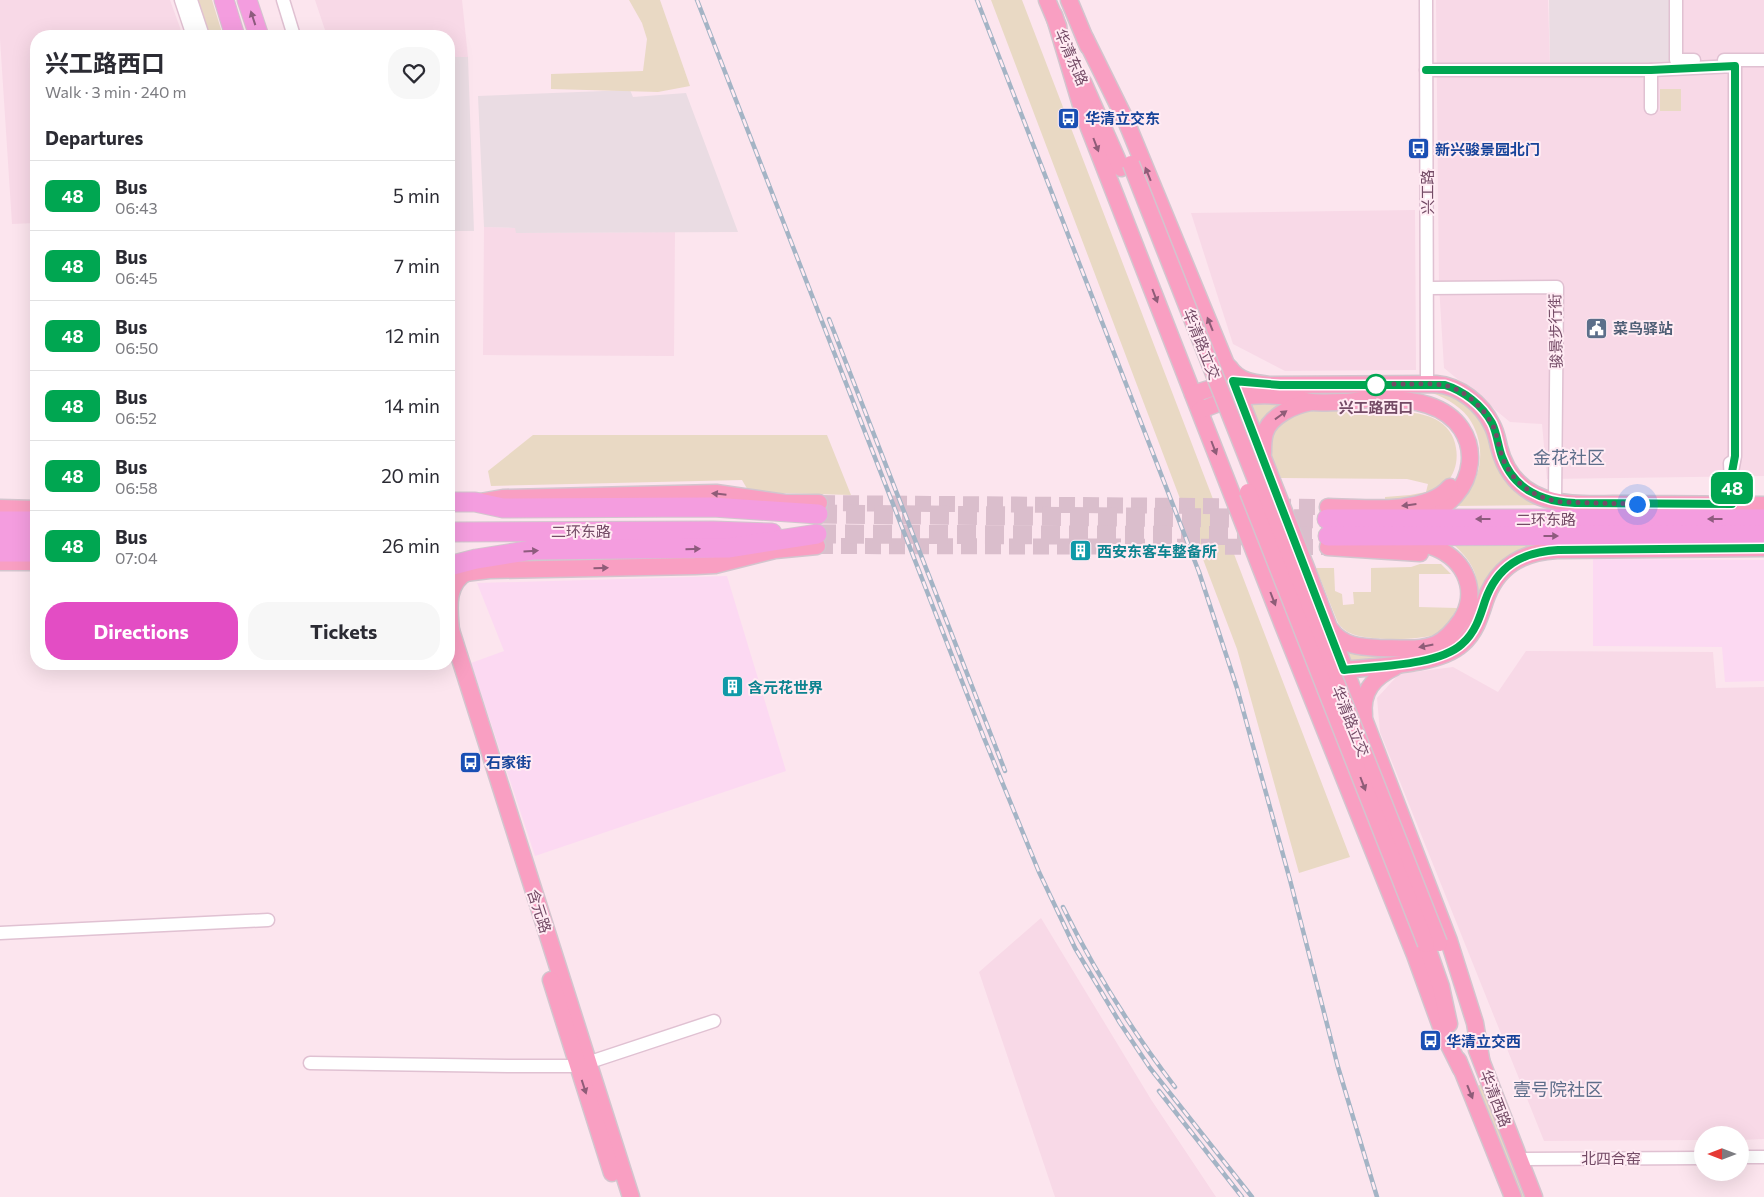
<!DOCTYPE html>
<meta charset="utf-8">
<style>
body{margin:0;font-family:Commissioner,"Noto Sans SC",sans-serif;background:#f7f7f7;color:#2b2b33;height:100vh;display:flex;flex-direction:column;font-size:19px;white-space:nowrap}
*{box-sizing:border-box;margin:0}
p{font-size:16px;color:#7c7c81}
.icon{flex:none;width:28px;height:28px;fill:none;stroke:currentColor;stroke-width:2;stroke-linecap:round;stroke-linejoin:round}
.map{position:relative;flex:1;overflow:hidden}
.drawer{position:absolute;left:30px;top:30px;width:425px;height:640px;display:flex;flex-direction:column;background:#fff;border-radius:20px;box-shadow:0 5px 20px #0002}
.drawer>*{flex:none}
.badge{padding:0 10px;border-radius:8px;font-size:18px;line-height:32px}
.needle{width:32px;rotate:270deg}
.tools{position:absolute;left:1694px;top:1126px;display:grid;gap:10px}
.tools a{display:grid;place-items:center;width:55px;height:55px;border-radius:50%;background:#fff;box-shadow:0 5px 20px #0002;font-size:25px}
.you{position:absolute;width:25px;height:25px;margin:-12px;border:4px solid #fff;border-radius:50%;background:#1a73e8;box-shadow:0 0 0 8px #1a73e833}
.map>.badge{position:absolute;translate:-50% -50%;box-shadow:0 0 0 2px #fff}
h2{padding:0 15px;font-size:19px;line-height:45px}
.round{display:grid;place-items:center;flex:none;width:52px;height:52px;border-radius:20px;background:#f7f7f7}
.headline{display:flex;align-items:center;justify-content:space-between;height:85px;padding:0 15px}
h1{font-size:24px;font-weight:700;line-height:38px}
.action{display:flex;gap:10px;margin-top:auto;padding:10px 15px}
.action a{flex:1;height:58px;border-radius:20px;background:#e34dc4;color:#fff;font-size:20px;font-weight:700;line-height:58px;text-align:center}
.action a+a{background:#f7f7f7;color:#2b2b33}
ul{padding:0;list-style:none}
li{display:flex;align-items:center;gap:15px;height:70px;padding:0 15px;border-top:1px solid #e1e1e2}
li div{flex:1}
li b{display:block;font-size:19px}
li em{font-style:normal}
li .badge{min-width:55px;font-weight:700;text-align:center}
.map>svg:first-child{display:block}
.residential{fill:#f8d9e7}
.commercial{fill:#fcd9f2}
.industrial{fill:#eadce3}
.green{fill:#e9d9c4}
.lines{fill:none;stroke-linecap:round;stroke-linejoin:round}
.major-tunnel{stroke:#dabecc;stroke-width:16;stroke-dasharray:16 8;stroke-linecap:butt}
.highway-tunnel{stroke:#dabecc;stroke-width:19;stroke-dasharray:19 9;stroke-linecap:butt}
.minor-casing{stroke:#e0c1d2;stroke-width:15}
.major-casing{stroke:#d3c5ce;stroke-width:19}
.highway-casing{stroke:#d3c5ce;stroke-width:21}
.minor{stroke:#fff;stroke-width:12}
.major{stroke:#f99fc2;stroke-width:16}
.highway{stroke:#f49ddf;stroke-width:19}
.rail-casing{stroke:#a4b4c5;stroke-width:4.5}
.rail{stroke:#ffebf3;stroke-width:2.5;stroke-dasharray:8;stroke-linecap:butt}
.major-bridge-casing{stroke:#d3c5ce;stroke-width:19;stroke-linecap:butt}
.major-bridge{stroke:#f99fc2;stroke-width:16}
.oneway{fill:#8e5b7e}
.oneway2{fill:#8f5c78}
.line-casing{stroke:#fff;stroke-width:11}
.line{stroke:#00a651;stroke-width:8}
.walk{stroke:#744b66;stroke-width:5;stroke-dasharray:0 9}
.stop-dot{fill:#fff;stroke:#00a651;stroke-width:2.5}
.labels{text-anchor:middle;dominant-baseline:central;stroke-width:4;stroke-linejoin:round;paint-order:stroke}
.street-label{font-size:15px;fill:#744b66;stroke:#ffebf3}
.transit-label{font-size:15px;font-weight:bold;fill:#164399;stroke:#ffebf3;text-anchor:start}
.service-label{font-size:15px;font-weight:bold;fill:#4e5e75;stroke:#ffebf3;text-anchor:start}
.stop-label{font-size:15px;font-weight:bold;fill:#744b66;stroke:#ffebf3}
.culture-label{font-size:15px;font-weight:bold;fill:#0d838f;stroke:#ffebf3;text-anchor:start}
.quarter-label{font-size:18px;fill:#5e6e8a;stroke:#ffebf3}
</style>
<div class="map">
<svg width="1764" height="1197" viewBox="0 0 1764 1197">
<rect width="100%" height="100%" fill="#fce5ee"/>
<g class="residential">
<polygon points="0,0 170,0 183,36 36,36 36,223 12,224 0,39"/>
<polygon points="315,0 462,0 468,57 449,57 449,36 327,36"/>
<polygon points="1436,0 1548,0 1550,67 1672,0 1764,0 1764,476 1547,479 1542,424 1510,422 1444,368 1439,285"/>
<polygon points="1415,210 1416,370 1285,371 1233,344 1191,213"/>
<polygon points="484,227 516,228 516,233 675,232 674,356 483,355"/>
<polygon points="1526,651 1713,652 1716,688 1764,687 1764,1139 1740,1140 1740,1135 1702,1135 1702,1140 1544,1141 1380,732 1377,698 1399,674 1453,667 1498,692"/>
<polygon points="1041,918 1152,1101 1216,1197 1055,1197 979,972"/>
</g>
<g class="commercial">
<polygon points="1593,559 1764,560 1764,681 1725,682 1722,647 1593,646"/>
<polygon points="727,576 786,771 535,856 471,663 504,651 477,583"/>
</g>
<g class="industrial">
<polygon points="1549,0 1672,0 1672,67 1550,67"/>
<polygon points="449,57 468,57 474,231 449,231"/>
<polygon points="630,90 633,97 686,93 738,232 516,233 515,228 484,227 478,96"/>
</g>
<g class="green">
<polygon points="182,0 212,0 223,36 192,36"/>
<polygon points="629,0 660,0 690,86 658,92 551,89 551,74 643,71 647,39 642,23"/>
<polygon points="991,0 1022,0 1350,857 1299,873 1237,649"/>
<rect x="1660" y="89" width="21" height="22"/>
<path d="M1437 389 1465 400 1482 418 1500 462 1560 505 1454 506C1482 486 1489 446 1468 417 1458 404 1442 396 1426 391Z"/>
<polygon points="1287,401 1260,429 1250,402"/>
<path d="M1313 411C1343 411 1410 406 1435 419 1447 425 1454 435 1456 448 1460 471 1446 491 1423 497 1411 499 1398 500 1385 501V497L1410 495 1426 492 1428 484 1407 479 1281 478C1278 470 1271 460 1270 452 1266 424 1291 413 1313 411Z"/>
<polygon points="533,435 827,435 851,495 749,492 742,480 491,486 488,471"/>
<path d="M1453 544H1534L1516 552 1500 564 1468 627 1458 636C1478 598 1490 577 1453 544Z"/>
<path d="M1420 564H1441L1451 574H1419V607L1457 608C1452 617 1449 628 1439 633 1423 641 1366 641 1350 633 1345 631 1341 627 1338 623L1316 568H1334L1335 591 1342 594 1343 605 1354 604 1353 592H1371V568L1411 567Z"/>
<polygon points="1346,649 1417,653 1351,662"/>
<polygon points="1483,1084 1527,1197 1521,1197 1477,1086"/>
</g>
<g class="lines">
<g class="major-tunnel">
<polyline points="819,503 1328,507"/>
<polyline points="817,546 1328,547"/>
</g>
<g class="highway-tunnel">
<polyline points="818,514 1327,519"/>
<polyline points="817,534 1328,536"/>
</g>
<defs>
<g id="minor">
<polyline points="181,0 193,36"/>
<polyline points="191,0 203,36"/>
<polyline points="283,0 294,36"/>
<polyline points="1426,0 1427,384"/>
<polyline points="1676,0 1676,60 1694,60"/>
<polyline points="1724,60 1764,60"/>
<polyline points="1426,70 1651,70 1735,66 1735,456 1732,472"/>
<polyline points="1651,70 1651,108"/>
<polyline points="1428,288 1557,287 1555,501"/>
<polyline points="1730,463 1732,504"/>
<polyline points="0,933 268,920"/>
<polyline points="310,1063 508,1066 578,1066 714,1021"/>
<polyline points="1740,1157 1764,1157"/>
<polyline points="1519,1159 1702,1158"/>
</g>
<g id="major">
<polyline points="1047,0 1058,26"/>
<polyline points="1069,0 1088,46"/>
<polyline points="1054,15 1084,115 1283,625 1415,955 1444,1035 1461,1069"/>
<polyline points="1085,38 1126,121 1233,381 1305,565 1449,941 1475,1023 1481,1059"/>
<polyline points="1083,82 1121,168"/>
<path d="M1229 367C1239 382 1254 383 1270 385L1436 384C1460 386 1482 404 1492 425 1496 432 1497 439 1499 447 1504 467 1515 484 1534 494 1563 509 1607 503 1639 504 1680 504 1722 505 1764 505"/>
<polyline points="1193,394 1231,382"/>
<path d="M1200 410C1212 406 1226 399 1240 397 1255 395 1274 395 1289 397 1297 398 1304 401 1311 402 1321 403 1332 402 1342 402 1351 402 1359 400 1368 399 1388 398 1410 399 1428 405 1490 425 1480 502 1420 516"/>
<path d="M1263 453C1263 447 1263 439 1265 433 1270 416 1294 405 1311 402"/>
<polyline points="480,502 503,498 716,493 785,503 819,503"/>
<path d="M1328 507C1362 508 1426 515 1450 487"/>
<polyline points="0,508 36,509"/>
<polyline points="1328,547 1420,553"/>
<polyline points="0,562 36,562"/>
<polyline points="449,575 489,570 695,566 715,565 775,550 817,546"/>
<polyline points="449,624 631,1197"/>
<path d="M1331 630C1342 646 1361 647 1379 648 1397 648 1420 651 1436 644 1447 639 1454 630 1461 620 1479 592 1466 561 1436 548 1426 544 1416 543 1406 541"/>
<path d="M451 631C449 608 445 583 469 571"/>
<path d="M1336 673 1344 670C1376 666 1438 666 1462 644 1475 633 1480 617 1485 601 1497 566 1522 552 1557 550L1764 548"/>
<path d="M1364 716C1361 691 1374 677 1395 667"/>
<polyline points="1426,944 1441,987 1449,1024"/>
<polyline points="551,980 612,1173"/>
<polyline points="1477,1050 1534,1197"/>
<polyline points="1458,1060 1513,1197"/>
</g>
<g id="highway">
<polyline points="224,0 235,36"/>
<polyline points="247,0 259,36"/>
<polyline points="449,502 475,502 503,508 713,507 818,514"/>
<polyline points="1327,519 1764,519"/>
<polyline points="0,521 36,521"/>
<polyline points="449,532 713,531 772,533"/>
<polyline points="0,534 36,534"/>
<polyline points="1328,536 1764,535"/>
<polyline points="0,552 36,552"/>
<polyline points="449,566 476,559 532,550 728,548 817,534"/>
</g>
</defs>
<use href="#minor" class="minor-casing"/>
<use href="#major" class="major-casing"/>
<use href="#highway" class="highway-casing"/>
<use href="#minor" class="minor"/>
<use href="#major" class="major"/>
<use href="#highway" class="highway"/>
<defs>
<g id="rail">
<polyline points="697,0 984,738 1039,872 1075,948 1120,1023 1150,1068 1252,1197"/>
<polyline points="977,0 1199,572 1237,688 1290,880 1338,1067 1377,1197"/>
<polyline points="829,319 1005,771"/>
<path d="M1063 907C1094 970 1132 1031 1175 1087"/>
<polyline points="1159,1091 1242,1197"/>
</g>
</defs>
<use href="#rail" class="rail-casing"/>
<use href="#rail" class="rail"/>
<defs>
<g id="major-bridge">
<polyline points="1131,164 1439,943"/>
<polyline points="1248,492 1426,944"/>
</g>
</defs>
<use href="#major-bridge" class="major-bridge-casing"/>
<use href="#major-bridge" class="major-bridge"/>
</g>
<defs><path id="oneway-solid" d="M-6-.8H1V-3.2L6.5 0L1 3.2V.8H-6Z" transform="scale(1.25)"/></defs>
<g class="oneway">
<use href="#oneway-solid" transform="translate(253 18) rotate(-108)"/>
<use href="#oneway-solid" transform="translate(1483 519) rotate(-180)"/>
<use href="#oneway-solid" transform="translate(1715 519) rotate(-180)"/>
<use href="#oneway-solid" transform="translate(1551 536)"/>
<use href="#oneway-solid" transform="translate(693 549) rotate(-1)"/>
<use href="#oneway-solid" transform="translate(531 551) rotate(-4)"/>
</g>
<g class="oneway2">
<use href="#oneway-solid" transform="translate(1096 145) rotate(69)"/>
<use href="#oneway-solid" transform="translate(1148 174) rotate(-112)"/>
<use href="#oneway-solid" transform="translate(1155 296) rotate(69)"/>
<use href="#oneway-solid" transform="translate(1210 324) rotate(-112)"/>
<use href="#oneway-solid" transform="translate(1281 415) rotate(-36)"/>
<use href="#oneway-solid" transform="translate(1214 448) rotate(69)"/>
<use href="#oneway-solid" transform="translate(719 494) rotate(-174)"/>
<use href="#oneway-solid" transform="translate(1409 505) rotate(173)"/>
<use href="#oneway-solid" transform="translate(601 568) rotate(-1)"/>
<use href="#oneway-solid" transform="translate(1273 599) rotate(69)"/>
<use href="#oneway-solid" transform="translate(1426 646) rotate(169)"/>
<use href="#oneway-solid" transform="translate(1363 784) rotate(69)"/>
<use href="#oneway-solid" transform="translate(584 1087) rotate(72)"/>
<use href="#oneway-solid" transform="translate(1470 1092) rotate(68)"/>
</g>
<g class="lines">
<defs>
<path id="line" d="M1426 70H1651L1735 66V456L1732 472V504L1575 503C1542 502 1514 489 1502 457 1498 446 1497 433 1492 423 1482 405 1464 391 1445 385H1280L1233 381 1344 670C1376 666 1438 666 1462 644 1475 633 1480 617 1485 601 1497 566 1522 552 1558 550L1764 548"/>
</defs>
<use href="#line" class="line-casing"/>
<use href="#line" class="line"/>
<path class="walk" d="M1376 385C1382 384 1396 384 1405 384 1417 384 1431 383 1443 385 1463 388 1483 407 1492 424 1497 433 1498 444 1501 453 1510 482 1534 499 1563 502L1637 504"/>
</g>
<defs>
<symbol id="bus-square" viewBox="-11 -11 22 22"><rect x="-9" y="-9" width="18" height="18" rx="4" fill="#1a4fb4" stroke="#ffebf3"/><path d="M-5-6H5V4H4V6H2V4H-2V6H-4V4H-5ZM-3.5-4V0h7V-4ZM-3.5 1.2v1.5H-2V1.2ZM2 1.2v1.5H3.5V1.2Z" fill="#fff"/></symbol>
<symbol id="civic-square" viewBox="-11 -11 22 22"><rect x="-9" y="-9" width="18" height="18" rx="4" fill="#5c6f8a" stroke="#ffebf3"/><path d="M-.6-6.5H3V-4.5H.6V-3L4-1V1h2V6H-6V1h2V-1L-.6-3ZM-1.2 2.5V6h2.4V2.5Z" fill="#fff"/></symbol>
<symbol id="building-square" viewBox="-11 -11 22 22"><rect x="-9" y="-9" width="18" height="18" rx="4" fill="#0f9aa8" stroke="#ffebf3"/><path d="M-4-6H4V6H1V3H-1V6H-4ZM-2.5-4.3h1.7v1.8h-1.7ZM.8-4.3h1.7v1.8H.8ZM-2.5-1h1.7V.8h-1.7ZM.8-1h1.7V.8H.8Z" fill="#fff"/></symbol>
</defs>
<g fill-rule="evenodd">
<use href="#bus-square" x="1056" y="106" width="25" height="25"/>
<use href="#bus-square" x="1406" y="136" width="25" height="25"/>
<use href="#civic-square" x="1584" y="316" width="25" height="25"/>
<use href="#building-square" x="1068" y="538" width="25" height="25"/>
<use href="#building-square" x="720" y="674" width="25" height="25"/>
<use href="#bus-square" x="458" y="750" width="25" height="25"/>
<use href="#bus-square" x="1418" y="1028" width="25" height="25"/>
</g>
<circle class="stop-dot" cx="1376" cy="385" r="10"/>
<g class="labels">
<g class="street-label">
<text transform="translate(1072 57) rotate(66)">华清东路</text>
<text transform="translate(1427 192) rotate(-90)">兴工路</text>
<text transform="translate(1555 331) rotate(-91)">骏景步行街</text>
<text transform="translate(1202 344) rotate(68)">华清路立交</text>
<text x="1546" y="519">二环东路</text>
<text x="581" y="531">二环东路</text>
<text transform="translate(1351 721) rotate(68)">华清路立交</text>
<text transform="translate(540 911) rotate(72)">含元路</text>
<text transform="translate(1496 1098) rotate(69)">华清西路</text>
<text x="1611" y="1158">北四合窑</text>
</g>
<g class="transit-label">
<text x="1085" y="118">华清立交东</text>
<text x="1435" y="149">新兴骏景园北门</text>
<text x="486" y="762">石家街</text>
<text x="1446" y="1041">华清立交西</text>
</g>
<g class="service-label">
<text x="1613" y="328">菜鸟驿站</text>
</g>
<g class="stop-label">
<text x="1376" y="407">兴工路西口</text>
</g>
<g class="culture-label">
<text x="1097" y="551">西安东客车整备所</text>
<text x="748" y="687">含元花世界</text>
</g>
<g class="quarter-label">
<text x="1569" y="457">金花社区</text>
<text x="1558" y="1089">壹号院社区</text>
</g>
</g>
</svg>
<div class="tools">
<a><svg class="needle" viewBox="-14 -14 28 28"><path d="M0-13l5 13h-10z" fill="#e53935"/><path d="M0 13l5-13h-10z" fill="#7c7c81"/></svg></a>
</div>
<div class="you" style="left:1637px;top:504px"></div>
<b class="badge" style="left:1732px;top:488px;background:#00a651;color:#fff">48</b>
<section class="drawer">
<div class="headline"><div><h1>兴工路西口</h1><p>Walk · 3 min · 240 m</p></div><a class="round"><svg class="icon" aria-label="heart" viewBox="0 0 24 24"><path d="M12 20l-8-8c-3-5 5-10 8-4 3-6 11-1 8 4z"/></svg></a></div>
<h2>Departures</h2>
<ul>
<li><span class="badge" style="background:#00a651;color:#fff">48</span><div><b>Bus</b><p>06:43</p></div><em>5 min</em></li>
<li><span class="badge" style="background:#00a651;color:#fff">48</span><div><b>Bus</b><p>06:45</p></div><em>7 min</em></li>
<li><span class="badge" style="background:#00a651;color:#fff">48</span><div><b>Bus</b><p>06:50</p></div><em>12 min</em></li>
<li><span class="badge" style="background:#00a651;color:#fff">48</span><div><b>Bus</b><p>06:52</p></div><em>14 min</em></li>
<li><span class="badge" style="background:#00a651;color:#fff">48</span><div><b>Bus</b><p>06:58</p></div><em>20 min</em></li>
<li><span class="badge" style="background:#00a651;color:#fff">48</span><div><b>Bus</b><p>07:04</p></div><em>26 min</em></li>
</ul>
<div class="action"><a>Directions</a><a>Tickets</a></div>
</section>
</div>
